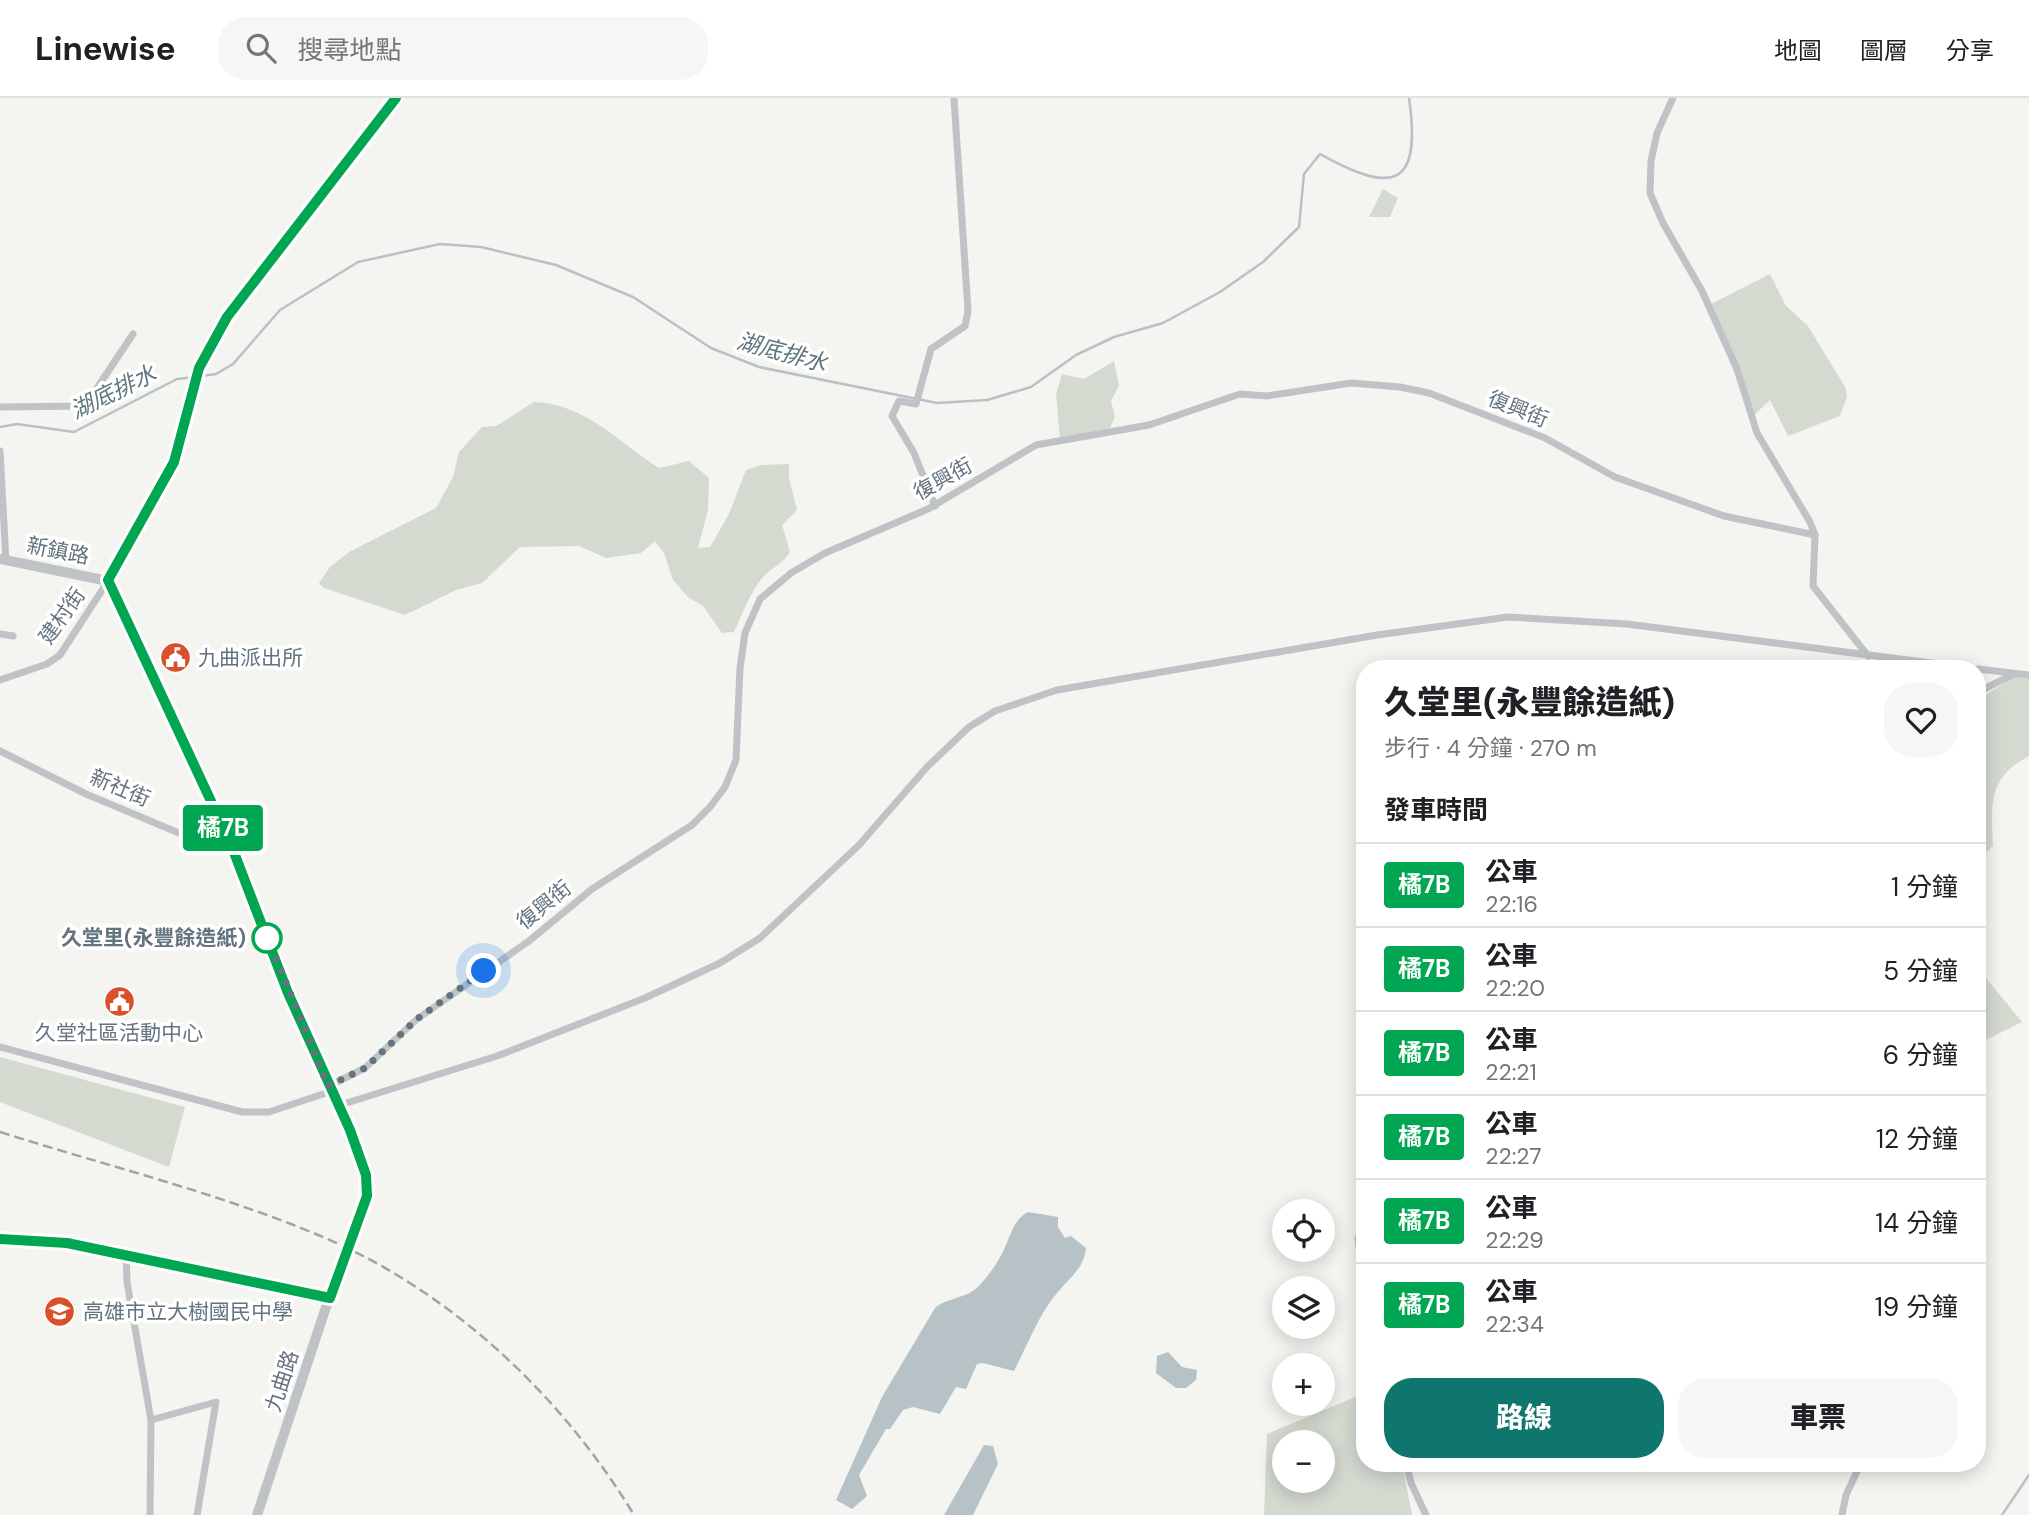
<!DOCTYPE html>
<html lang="zh-TW">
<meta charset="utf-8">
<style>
body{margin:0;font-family:"DM Sans","Noto Sans TC",sans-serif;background:#f6f6f6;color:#202124;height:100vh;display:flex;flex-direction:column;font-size:26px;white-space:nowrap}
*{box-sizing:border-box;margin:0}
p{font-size:23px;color:#757577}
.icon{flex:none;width:38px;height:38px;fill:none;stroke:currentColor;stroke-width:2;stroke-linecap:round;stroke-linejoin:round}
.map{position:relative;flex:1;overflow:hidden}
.drawer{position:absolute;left:1356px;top:562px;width:630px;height:812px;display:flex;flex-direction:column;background:#fff;border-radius:28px;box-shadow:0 4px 18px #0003}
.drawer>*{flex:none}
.badge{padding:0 14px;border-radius:5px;font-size:24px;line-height:46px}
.buttons{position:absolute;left:1272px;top:1101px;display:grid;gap:14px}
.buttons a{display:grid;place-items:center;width:63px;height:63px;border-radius:50%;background:#fff;box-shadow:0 4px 18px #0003;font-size:35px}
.you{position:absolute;width:35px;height:35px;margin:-18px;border:5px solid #fff;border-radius:50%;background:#1a73e8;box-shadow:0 0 0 10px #1a73e833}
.map>.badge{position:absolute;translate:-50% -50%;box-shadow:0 0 0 4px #fff}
h2{padding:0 28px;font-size:26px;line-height:63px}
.round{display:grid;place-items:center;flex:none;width:74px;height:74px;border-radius:28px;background:#f6f6f6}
.summary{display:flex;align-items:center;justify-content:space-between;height:119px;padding:0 28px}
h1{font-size:33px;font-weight:800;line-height:52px}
.primary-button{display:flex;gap:14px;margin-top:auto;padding:14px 28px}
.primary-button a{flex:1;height:80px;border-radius:28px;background:#0f766e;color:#fff;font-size:28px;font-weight:800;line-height:80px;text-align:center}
.primary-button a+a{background:#f6f6f6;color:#202124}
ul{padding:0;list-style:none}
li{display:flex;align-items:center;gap:21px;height:84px;padding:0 28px;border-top:2px solid #e0e0e0}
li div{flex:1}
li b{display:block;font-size:26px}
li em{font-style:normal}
li .badge{min-width:77px;font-weight:700;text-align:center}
header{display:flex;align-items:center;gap:42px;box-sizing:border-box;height:98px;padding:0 35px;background:#fff;border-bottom:2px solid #e0e0e0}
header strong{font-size:33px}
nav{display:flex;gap:38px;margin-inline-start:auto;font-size:24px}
.search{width:490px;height:63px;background:#f6f6f6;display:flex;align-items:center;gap:18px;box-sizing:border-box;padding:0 24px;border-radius:28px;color:#757577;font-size:26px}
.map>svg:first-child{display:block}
.green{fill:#d5dad1;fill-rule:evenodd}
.water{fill:#b7c2c6}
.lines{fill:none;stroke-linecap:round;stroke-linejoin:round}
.stream{stroke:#b7c2c6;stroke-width:2.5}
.minor{stroke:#bfc3c6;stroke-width:7}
.tertiary{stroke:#bfc3c6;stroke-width:10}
.rail{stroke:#9ea5a9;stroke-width:2.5;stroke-dasharray:10 5;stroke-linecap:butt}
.tertiary-bridge{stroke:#bfc3c6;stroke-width:10}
.line-casing{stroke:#fff;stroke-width:16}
.line{stroke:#00a651;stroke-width:10}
.walk{stroke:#64747f;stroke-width:7;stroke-dasharray:0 12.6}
.stop-dot{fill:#fff;stroke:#00a651;stroke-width:3.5}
.labels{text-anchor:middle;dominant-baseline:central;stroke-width:7;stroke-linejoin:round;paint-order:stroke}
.street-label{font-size:21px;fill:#64747f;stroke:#fff}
.poi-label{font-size:21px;fill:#64747f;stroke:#fff;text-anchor:start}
.stop-label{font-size:21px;font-weight:bold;fill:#64747f;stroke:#fff;text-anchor:end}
.water-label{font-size:23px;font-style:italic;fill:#5f767d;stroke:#fff}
</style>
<header>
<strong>Linewise</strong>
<div class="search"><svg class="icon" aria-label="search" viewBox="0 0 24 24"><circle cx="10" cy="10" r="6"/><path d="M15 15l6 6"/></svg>搜尋地點</div>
<nav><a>地圖</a><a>圖層</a><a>分享</a></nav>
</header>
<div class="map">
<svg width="2029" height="1417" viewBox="0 0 2029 1417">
<rect width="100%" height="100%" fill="#f4f4f0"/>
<g class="green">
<polygon points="1383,91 1398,100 1390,119 1369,119"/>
<polygon points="1770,176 1786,208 1808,228 1845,289 1847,299 1840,318 1788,338 1770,302 1751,320 1709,207"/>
<polygon points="1114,263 1119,288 1111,303 1115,319 1110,330 1060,340 1056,296 1062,276 1084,281"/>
<path d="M534 304C586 306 618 344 659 370L689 363 709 380 708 412 698 450 710 449 729 416 746 372 761 367 789 366V380L797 412 782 427 790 454C783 466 775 467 766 476 751 491 743 515 734 534L722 535 703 508 688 499 673 482 664 455 655 443 641 455 606 460 579 448 520 449 482 485 456 492 405 517 324 490 319 485 330 469 349 454 436 410 453 379 459 354 482 329 496 328Z"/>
<path d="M2017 577 2029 579V658C1988 680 1991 705 1993 748L1978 762V602Z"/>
<polygon points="1978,875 1986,880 2022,924 1978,946"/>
<polygon points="0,959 185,1009 169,1069 0,1004"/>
<path d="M1365 1295V1365H1402L1412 1417H1264L1267 1336ZM1323 1344V1382H1284V1344Z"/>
</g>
<g class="water">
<path d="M1028 1114 1058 1119V1129L1065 1140 1071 1138 1086 1150C1084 1171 1069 1180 1057 1195 1039 1216 1027 1248 1014 1273L983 1265 977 1266 966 1291 956 1289 940 1316 913 1309 903 1312 890 1331H886L859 1377 867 1398 852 1411 836 1402 882 1299 935 1210C948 1199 966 1201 979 1188 986 1180 994 1170 999 1161 1009 1146 1011 1122 1028 1114Z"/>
<polygon points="1168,1254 1182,1269 1197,1272 1196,1282 1186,1290 1176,1290 1156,1275 1157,1258"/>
<polygon points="984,1347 993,1348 998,1366 973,1417 944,1417"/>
</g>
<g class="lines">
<g class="stream">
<path d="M201 278 216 276 233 266 280 212 358 164 440 146 481 149 556 167 633 199 711 250 759 269 937 305 987 302 1031 289 1076 257 1114 239 1163 225 1220 194 1263 164 1299 129 1304 76 1320 56C1393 97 1422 90 1409 0"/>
<polyline points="0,329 17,326 74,334 177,281 194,279"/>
<polyline points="2002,1417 2029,1377"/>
</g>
<g class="minor">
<polyline points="1673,0 1657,35 1651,63 1650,95 1663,125 1702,193 1737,271 1757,335 1810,424 1815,437 1813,488 1868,558"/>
<polyline points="0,309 85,308 133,236"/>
<polyline points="0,353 6,463"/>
<polyline points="935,408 914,355 892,318 899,303 916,306 931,251 965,228 968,213 954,0"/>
<polyline points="0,536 13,538"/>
<polyline points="1978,571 2029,577"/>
<polyline points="0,582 47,566 60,557 108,483"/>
<polyline points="1978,594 2014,576"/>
<polyline points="0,653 86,696 198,743 230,744"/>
<polyline points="0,949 242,1014 269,1014 332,993"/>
<polyline points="329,988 365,970 417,921 529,843 592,791 692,727 710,709 725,689 736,662 740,570 745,535 760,501 791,475 825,455 928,411 1036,347 1149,327 1240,296 1267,298 1351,285 1400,289 1429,295 1545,340 1615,379 1724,418 1815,437"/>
<polyline points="337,1008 497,958 645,900 720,865 760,840 859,747 927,669 969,629 995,613 1057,592 1377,537 1508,519 1627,526 1970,570"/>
<polyline points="1365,1125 1358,1140 1365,1203"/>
<polyline points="0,1141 67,1145 329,1200"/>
<polyline points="126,1157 127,1184 151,1322 150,1417"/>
<polyline points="151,1322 216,1304 197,1417"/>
<polyline points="1406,1365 1411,1385 1426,1417"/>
<polyline points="1842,1417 1846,1397 1861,1365"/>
</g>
<g class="tertiary">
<polyline points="0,461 108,483"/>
<polyline points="108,483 230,744 288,895 355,1049"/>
<polyline points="108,483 174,364 199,270 206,253 227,219 287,138 396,0"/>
<polyline points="257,1417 329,1200"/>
</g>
<path class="rail" d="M0 1034C107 1068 219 1095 323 1139 452 1194 562 1298 634 1417"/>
<polyline class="tertiary-bridge" points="329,1200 367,1098 366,1077 355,1049"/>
</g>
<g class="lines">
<defs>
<polyline id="line" points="0,1141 67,1145 330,1200 367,1098 366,1077 350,1032 288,895 230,744 108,482 174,364 199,270 227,219 396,0"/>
</defs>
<use href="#line" class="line-casing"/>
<use href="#line" class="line"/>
<polyline class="walk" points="267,840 265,833 328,988 365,970 417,921 484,873"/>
</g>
<defs>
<symbol id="civic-disc" viewBox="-11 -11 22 22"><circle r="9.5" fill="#d9502a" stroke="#fff"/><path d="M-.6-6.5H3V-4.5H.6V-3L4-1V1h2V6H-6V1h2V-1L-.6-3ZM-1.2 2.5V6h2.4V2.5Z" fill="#fff"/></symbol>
<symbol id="school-disc" viewBox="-11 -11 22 22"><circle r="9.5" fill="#d9502a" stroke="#fff"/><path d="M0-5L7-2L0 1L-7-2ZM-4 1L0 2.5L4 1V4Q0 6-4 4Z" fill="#fff"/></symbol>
</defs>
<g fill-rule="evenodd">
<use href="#civic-disc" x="158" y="542" width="35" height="35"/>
<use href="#civic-disc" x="102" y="886" width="35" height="35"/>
<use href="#school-disc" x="42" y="1196" width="35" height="35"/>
</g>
<circle class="stop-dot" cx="267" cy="840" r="14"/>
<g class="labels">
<g class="street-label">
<text transform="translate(1518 311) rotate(22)">復興街</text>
<text transform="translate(943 381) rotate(-29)">復興街</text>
<text transform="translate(58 453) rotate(11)">新鎮路</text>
<text transform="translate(62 518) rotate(-55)">建村街</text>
<text transform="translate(120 690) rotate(23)">新社街</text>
<text transform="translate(544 807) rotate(-39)">復興街</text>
<text transform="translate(282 1283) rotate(-72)">九曲路</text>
</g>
<g class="poi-label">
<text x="198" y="560">九曲派出所</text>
<text x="119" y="935" text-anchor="middle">久堂社區活動中心</text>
<text x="83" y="1214">高雄市立大樹國民中學</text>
</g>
<g class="stop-label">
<text x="246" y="840">久堂里(永豐餘造紙)</text>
</g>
<g class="water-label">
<text transform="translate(782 254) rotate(15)">湖底排水</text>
<text transform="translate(113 294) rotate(-26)">湖底排水</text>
</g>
</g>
</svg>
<div class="buttons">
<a><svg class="icon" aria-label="locate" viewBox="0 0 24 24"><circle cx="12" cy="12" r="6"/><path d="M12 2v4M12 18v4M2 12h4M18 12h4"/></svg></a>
<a><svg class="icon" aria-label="layers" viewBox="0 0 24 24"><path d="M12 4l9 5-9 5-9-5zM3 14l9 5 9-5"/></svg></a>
<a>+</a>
<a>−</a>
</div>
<div class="you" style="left:484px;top:873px"></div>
<b class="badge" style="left:223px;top:730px;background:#00a651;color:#fff">橘7B</b>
<section class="drawer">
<div class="summary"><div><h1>久堂里(永豐餘造紙)</h1><p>步行 · 4 分鐘 · 270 m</p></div><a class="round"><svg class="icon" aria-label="heart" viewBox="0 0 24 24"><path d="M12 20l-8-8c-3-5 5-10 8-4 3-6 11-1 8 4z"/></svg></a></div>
<h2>發車時間</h2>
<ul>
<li><span class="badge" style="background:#00a651;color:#fff">橘7B</span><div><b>公車</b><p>22:16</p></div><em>1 分鐘</em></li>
<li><span class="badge" style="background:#00a651;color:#fff">橘7B</span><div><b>公車</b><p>22:20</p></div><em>5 分鐘</em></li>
<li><span class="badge" style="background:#00a651;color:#fff">橘7B</span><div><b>公車</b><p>22:21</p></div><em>6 分鐘</em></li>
<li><span class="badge" style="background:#00a651;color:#fff">橘7B</span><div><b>公車</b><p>22:27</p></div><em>12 分鐘</em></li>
<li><span class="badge" style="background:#00a651;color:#fff">橘7B</span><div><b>公車</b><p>22:29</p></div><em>14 分鐘</em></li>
<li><span class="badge" style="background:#00a651;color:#fff">橘7B</span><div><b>公車</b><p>22:34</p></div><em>19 分鐘</em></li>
</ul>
<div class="primary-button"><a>路線</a><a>車票</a></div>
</section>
</div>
